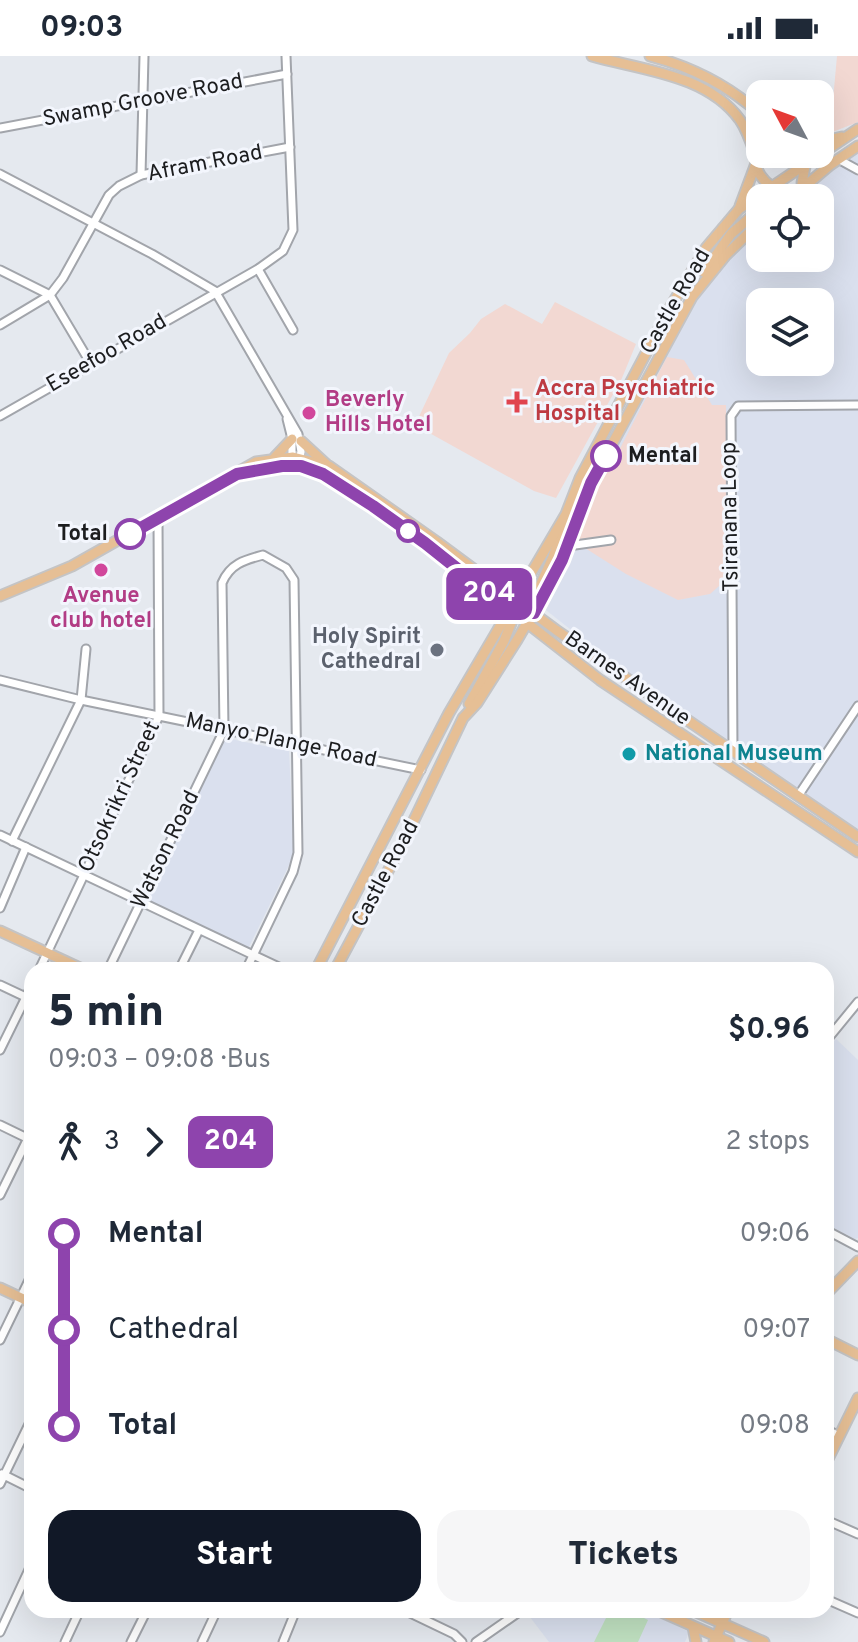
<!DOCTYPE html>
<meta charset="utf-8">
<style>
body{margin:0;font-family:Overpass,sans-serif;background:#f6f6f7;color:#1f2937;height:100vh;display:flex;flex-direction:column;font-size:30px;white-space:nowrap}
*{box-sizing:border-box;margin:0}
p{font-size:26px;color:#747a83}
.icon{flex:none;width:44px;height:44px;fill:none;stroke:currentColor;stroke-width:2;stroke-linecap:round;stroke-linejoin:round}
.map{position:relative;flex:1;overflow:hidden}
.panel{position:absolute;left:24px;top:906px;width:810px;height:656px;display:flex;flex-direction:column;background:#fff;border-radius:24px;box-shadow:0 8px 32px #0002}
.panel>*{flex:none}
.badge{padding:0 16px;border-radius:12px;font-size:28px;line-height:52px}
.needle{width:52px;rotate:311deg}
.buttons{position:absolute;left:746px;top:24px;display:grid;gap:16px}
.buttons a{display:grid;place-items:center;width:88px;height:88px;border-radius:16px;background:#fff;box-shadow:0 8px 32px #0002;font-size:40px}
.map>.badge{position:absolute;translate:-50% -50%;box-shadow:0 0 0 4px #fff}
.legs{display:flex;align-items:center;gap:12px;height:88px;padding:0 24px;font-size:26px}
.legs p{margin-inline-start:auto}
.headline{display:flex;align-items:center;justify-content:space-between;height:136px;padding:0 24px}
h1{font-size:44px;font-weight:800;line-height:60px}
.cta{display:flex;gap:16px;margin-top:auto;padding:16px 24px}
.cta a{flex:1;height:92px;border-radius:24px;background:#111827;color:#fff;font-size:32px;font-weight:800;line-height:92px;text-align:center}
.cta a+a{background:#f6f6f7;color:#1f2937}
ul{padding:0 24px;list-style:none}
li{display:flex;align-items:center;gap:28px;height:96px;font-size:30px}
li i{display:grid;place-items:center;width:12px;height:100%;margin:0 10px;background:currentColor}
li i::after{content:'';width:20px;height:20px;margin:-10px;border:6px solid;border-radius:50%;background:#fff}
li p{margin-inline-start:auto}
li:first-child i{background:linear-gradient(#0000 50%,currentColor 0)}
li:last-child i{background:linear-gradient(currentColor 50%,#0000 0)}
.status{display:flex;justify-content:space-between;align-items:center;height:56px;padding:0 40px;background:#fff;direction:ltr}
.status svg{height:22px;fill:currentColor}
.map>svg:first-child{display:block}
.built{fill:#dae0ee;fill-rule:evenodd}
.industrial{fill:#f2d8d2}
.green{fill:#c0e1c1}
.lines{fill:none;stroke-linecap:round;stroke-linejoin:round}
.minor-casing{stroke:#a2a5ab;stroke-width:11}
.major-casing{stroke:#c4c4c5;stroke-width:13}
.minor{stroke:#fff;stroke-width:7}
.major{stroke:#e6bf95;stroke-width:9}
.line-1-casing{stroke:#fff;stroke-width:18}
.line-1{stroke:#8e44ad;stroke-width:12}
.health-dot{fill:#e0444e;stroke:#f3f6fd;stroke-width:3}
.hotel-dot{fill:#d1479c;stroke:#f3f6fd;stroke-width:3}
.stop-1-dot{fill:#fff;stroke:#8e44ad;stroke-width:4}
.worship-dot{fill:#6b7280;stroke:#f3f6fd;stroke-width:3}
.culture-dot{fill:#0f9aa8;stroke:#f3f6fd;stroke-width:3}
.labels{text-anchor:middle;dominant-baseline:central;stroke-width:6;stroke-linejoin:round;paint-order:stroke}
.street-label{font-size:22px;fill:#1c1d1f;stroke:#f3f6fd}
.health-label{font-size:22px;font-weight:bold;fill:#be3a42;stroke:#f3f6fd;text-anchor:start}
.hotel-label{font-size:22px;font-weight:bold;fill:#b23c85;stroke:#f3f6fd;text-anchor:start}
.stop-label{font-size:22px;font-weight:bold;fill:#1c1d1f;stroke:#f3f6fd;text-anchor:start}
.worship-label{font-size:22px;font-weight:bold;fill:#5b616d;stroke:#f3f6fd;text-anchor:end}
.culture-label{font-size:22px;font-weight:bold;fill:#0d838f;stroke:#f3f6fd;text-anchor:start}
</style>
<div class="status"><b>09:03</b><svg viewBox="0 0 49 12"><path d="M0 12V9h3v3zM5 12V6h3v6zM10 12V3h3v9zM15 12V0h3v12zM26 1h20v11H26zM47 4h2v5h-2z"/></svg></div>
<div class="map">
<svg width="858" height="1586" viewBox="0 0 858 1586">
<rect width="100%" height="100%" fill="#e5e9ef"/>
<g class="built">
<path d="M858 95V777L700 669 613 607 542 551 570 494 592 436 682 265 712 220 760 169V202H820V142H794ZM760 246H820V306H760Z"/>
<polygon points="226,682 289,695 294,799 247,895 144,844"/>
<polygon points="836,983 858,1004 858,1182 855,1183 826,1168 826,994"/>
<polygon points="539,1554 645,1554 689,1576 685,1586 549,1586 530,1561"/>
</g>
<g class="industrial">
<polygon points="837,0 858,0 858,66 830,77"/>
<polygon points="555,246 636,288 622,322 556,442 534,435 415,369 449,297 470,277 481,263 505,248 542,268"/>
<polygon points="667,301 684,304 712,349 726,349 727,523 710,538 678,544 626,518 574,485 596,428 610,412"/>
</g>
<polygon class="green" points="610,1554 628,1554 648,1564 638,1586 594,1586"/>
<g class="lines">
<defs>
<g id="minor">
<polyline points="0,72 287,18"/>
<polyline points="838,103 858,114"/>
<polyline points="0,118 152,198 215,235 298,378 301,396 298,407"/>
<polyline points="141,119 144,0"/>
<polyline points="258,213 293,274"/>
<polyline points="0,214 50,239 91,308"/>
<polyline points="0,269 50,239 63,222 109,139 119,130 141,119 290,91"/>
<polyline points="0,360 258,213 283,195 293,174 286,0"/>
<polyline points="287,363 292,383 292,406"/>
<polyline points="568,490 611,484"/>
<polyline points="0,624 81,644 421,714"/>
<polyline points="733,695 731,360 738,350 858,349"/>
<polyline points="798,740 858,650"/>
<polyline points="0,779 285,914"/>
<polyline points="12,785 81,644 86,593"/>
<polyline points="0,852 26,791"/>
<polyline points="39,914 159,660 158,463"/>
<path d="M108 914 224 674 222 527C230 508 244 504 263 499L286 512 294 524 298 797 293 816 246 914"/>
<polyline points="179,914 199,874"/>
<polyline points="0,929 32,944"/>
<polyline points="826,985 858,946"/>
<polyline points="0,994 32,929"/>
<polyline points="0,1069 31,1084"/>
<polyline points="0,1139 32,1074"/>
<polyline points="826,1174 858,1191"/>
<polyline points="0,1284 32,1218"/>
<polyline points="826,1373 839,1380"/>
<polyline points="2,1418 32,1433"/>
<polyline points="0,1428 32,1362"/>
<polyline points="826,1464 858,1478"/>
<polyline points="826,1543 858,1557"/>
<polyline points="404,1554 454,1578 462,1586"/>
<polyline points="0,1576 32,1507"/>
<polyline points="65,1586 80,1554"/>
<polyline points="131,1586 147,1554"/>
<polyline points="202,1586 217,1554"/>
<polyline points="283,1586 296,1554"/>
<polyline points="476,1586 522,1554"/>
</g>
<g id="major">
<path d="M592 0C641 14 707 18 740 64 747 74 751 86 755 98"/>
<path d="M650 0C692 11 728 29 760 58"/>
<polyline points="820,86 842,81"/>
<path d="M760 88C747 111 765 133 788 136"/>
<polyline points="800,98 805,110 802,127"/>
<polyline points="791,142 830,109 858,90"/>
<polyline points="740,150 755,110"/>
<polyline points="704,216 731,178 760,153"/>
<polyline points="301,385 326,408"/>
<polyline points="275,401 292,383"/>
<polyline points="248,415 297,409 332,423 425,487 600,624 858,796"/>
<polyline points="495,528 509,530 527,517"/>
<polyline points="0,540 72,510 256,406 293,401 329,410 437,486 556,574 858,781"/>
<polyline points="528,556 553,501 566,463"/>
<polyline points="469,648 504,585 516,555"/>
<polyline points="0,875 84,914"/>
<polyline points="316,914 449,657 566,458 580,422 671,250 706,192 739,153 858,73"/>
<polyline points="335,914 403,787 463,662 477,647 517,584 556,517 591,427 692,241 726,199 760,166"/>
<polyline points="0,1232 32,1247"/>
<polyline points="826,1238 858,1205"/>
<polyline points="826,1283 858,1299"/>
<polyline points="826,1407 858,1342"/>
<polyline points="657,1554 729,1586"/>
<polyline points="692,1554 764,1586"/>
<polyline points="693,1571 696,1586"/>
<polyline points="714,1586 728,1554"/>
</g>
</defs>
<use href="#minor" class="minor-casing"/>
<use href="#major" class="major-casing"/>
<use href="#minor" class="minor"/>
<use href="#major" class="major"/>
</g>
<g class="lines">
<defs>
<polyline id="line-1" points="130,478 237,418 282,410 301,410 323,418 373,450 425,487 509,554 534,557 562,504 591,427 606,400"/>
</defs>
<use href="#line-1" class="line-1-casing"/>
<use href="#line-1" class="line-1"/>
</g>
<path class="health-dot" d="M513 334h8v8h8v8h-8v8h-8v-8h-8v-8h8z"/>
<g class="hotel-dot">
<circle cx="309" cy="357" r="8"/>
<circle cx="101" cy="514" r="8"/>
</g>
<g class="stop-1-dot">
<circle cx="606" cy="400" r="14"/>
<circle cx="408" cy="475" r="10"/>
<circle cx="130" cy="478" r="14"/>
</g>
<circle class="worship-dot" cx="437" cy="594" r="8"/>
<circle class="culture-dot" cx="629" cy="698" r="8"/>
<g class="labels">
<g class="street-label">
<text transform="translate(143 45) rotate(-11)">Swamp Groove Road</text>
<text transform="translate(205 108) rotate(-11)">Afram Road</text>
<text transform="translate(676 246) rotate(-60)">Castle Road</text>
<text transform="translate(107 298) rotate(-30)">Eseefoo Road</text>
<text transform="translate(731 461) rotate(-91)">Tsiranana Loop</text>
<text transform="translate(627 623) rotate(35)">Barnes Avenue</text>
<text transform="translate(281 685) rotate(12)">Manyo Plange Road</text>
<text transform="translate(120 741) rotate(-65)">Otsokrikri Street</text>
<text transform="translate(166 794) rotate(-64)">Watson Road</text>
<text transform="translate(386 818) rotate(-62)">Castle Road</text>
</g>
<g class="health-label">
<text x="535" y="333">Accra Psychiatric<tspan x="535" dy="25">Hospital</tspan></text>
</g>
<g class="hotel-label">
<text x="325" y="344">Beverly<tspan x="325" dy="25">Hills Hotel</tspan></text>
<text x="101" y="540" text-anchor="middle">Avenue<tspan x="101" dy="25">club hotel</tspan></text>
</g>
<g class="stop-label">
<text x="628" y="400">Mental</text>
<text x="108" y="478" text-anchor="end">Total</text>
</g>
<g class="worship-label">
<text x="421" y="581">Holy Spirit<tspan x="421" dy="25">Cathedral</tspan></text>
</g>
<g class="culture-label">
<text x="645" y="698">National Museum</text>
</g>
</g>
</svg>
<div class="buttons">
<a><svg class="needle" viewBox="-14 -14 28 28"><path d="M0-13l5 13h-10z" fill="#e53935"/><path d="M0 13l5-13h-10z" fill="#747a83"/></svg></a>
<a><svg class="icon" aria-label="locate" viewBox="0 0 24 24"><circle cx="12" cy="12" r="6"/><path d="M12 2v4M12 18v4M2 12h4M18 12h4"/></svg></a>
<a><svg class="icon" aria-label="layers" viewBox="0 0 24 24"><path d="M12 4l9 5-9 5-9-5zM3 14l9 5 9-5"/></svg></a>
</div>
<b class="badge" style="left:489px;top:538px;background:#8e44ad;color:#fff">204</b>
<section class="panel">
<div class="headline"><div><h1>5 min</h1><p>09:03 – 09:08 · Bus</p></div><b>$0.96</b></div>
<div class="legs"><svg class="icon" aria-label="walk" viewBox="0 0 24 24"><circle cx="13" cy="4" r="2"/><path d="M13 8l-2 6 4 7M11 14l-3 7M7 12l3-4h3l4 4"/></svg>3<svg class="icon" aria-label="forward" viewBox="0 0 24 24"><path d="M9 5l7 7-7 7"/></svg><b class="badge" style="background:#8e44ad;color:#fff">204</b><p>2 stops</p></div>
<ul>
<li><i style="color:#8e44ad"></i><b>Mental</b><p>09:06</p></li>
<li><i style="color:#8e44ad"></i><span>Cathedral</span><p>09:07</p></li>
<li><i style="color:#8e44ad"></i><b>Total</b><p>09:08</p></li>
</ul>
<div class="cta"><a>Start</a><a>Tickets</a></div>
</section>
</div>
